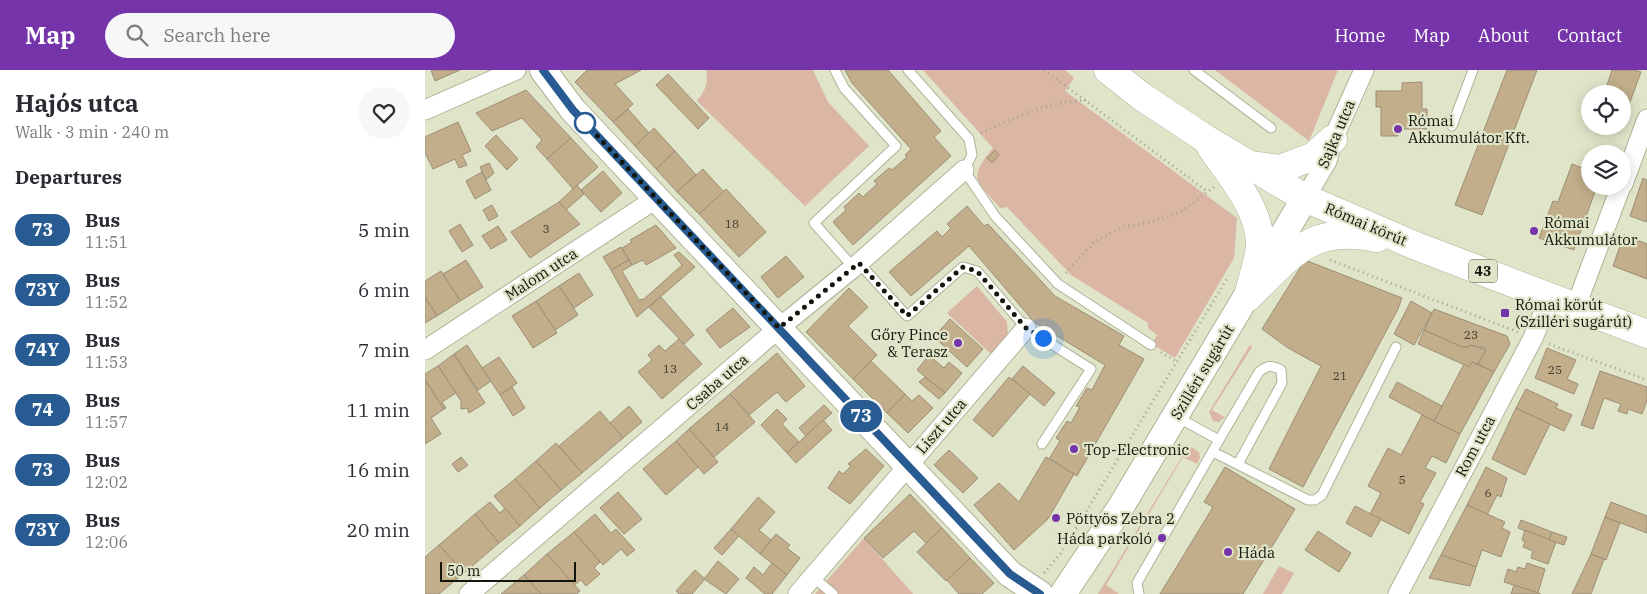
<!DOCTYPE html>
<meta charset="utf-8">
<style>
body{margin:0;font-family:"IBM Plex Serif",serif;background:#f7f7f7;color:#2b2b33;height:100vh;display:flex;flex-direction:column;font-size:19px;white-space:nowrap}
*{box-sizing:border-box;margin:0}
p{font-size:16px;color:#7c7c81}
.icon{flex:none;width:28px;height:28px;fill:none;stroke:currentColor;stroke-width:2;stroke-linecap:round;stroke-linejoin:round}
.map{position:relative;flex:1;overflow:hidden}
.drawer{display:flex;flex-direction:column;background:#fff;width:425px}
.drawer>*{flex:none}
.badge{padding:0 10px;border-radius:16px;font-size:18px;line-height:32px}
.buttons{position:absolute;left:1156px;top:15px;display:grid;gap:10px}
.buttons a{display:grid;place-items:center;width:50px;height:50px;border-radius:50%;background:#fff;box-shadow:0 2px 12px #0003;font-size:25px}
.scale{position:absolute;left:15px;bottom:12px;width:136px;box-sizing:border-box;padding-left:5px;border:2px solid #14160c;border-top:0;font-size:14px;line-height:18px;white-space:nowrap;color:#14160c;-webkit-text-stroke:4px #e0e4c8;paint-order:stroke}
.you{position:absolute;width:25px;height:25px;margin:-12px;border:4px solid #fff;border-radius:50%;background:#1a73e8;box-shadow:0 0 0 8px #1a73e833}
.map>.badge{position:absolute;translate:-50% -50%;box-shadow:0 0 0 2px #fff}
h2{padding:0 15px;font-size:19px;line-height:45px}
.round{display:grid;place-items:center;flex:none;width:52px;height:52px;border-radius:26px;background:#f7f7f7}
.summary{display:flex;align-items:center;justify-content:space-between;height:85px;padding:0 15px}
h1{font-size:24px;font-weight:800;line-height:38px}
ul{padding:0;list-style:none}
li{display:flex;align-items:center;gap:15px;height:60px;padding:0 15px}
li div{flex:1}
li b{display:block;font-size:19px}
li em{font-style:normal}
li .badge{min-width:55px;font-weight:700;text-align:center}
header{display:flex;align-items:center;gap:30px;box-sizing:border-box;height:70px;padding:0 25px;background:#7534a9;color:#fff}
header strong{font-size:24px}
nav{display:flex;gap:28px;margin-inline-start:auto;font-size:18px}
.search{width:350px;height:45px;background:#f7f7f7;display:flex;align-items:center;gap:12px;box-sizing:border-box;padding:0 18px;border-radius:28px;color:#7c7c81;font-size:19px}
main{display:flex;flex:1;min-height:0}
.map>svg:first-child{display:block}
.green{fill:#dbb6a4}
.building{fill:#c2ae8b;stroke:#9c8e76}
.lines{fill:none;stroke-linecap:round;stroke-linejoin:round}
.lane-casing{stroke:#afb398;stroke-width:11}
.street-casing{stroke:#afb398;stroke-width:21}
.secondary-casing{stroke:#afb398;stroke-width:28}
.primary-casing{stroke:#afb398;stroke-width:29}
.path{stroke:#a2a58f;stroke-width:3;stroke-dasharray:1 4;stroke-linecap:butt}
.lane{stroke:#fff;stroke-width:9}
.street{stroke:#fff;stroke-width:19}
.secondary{stroke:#fff;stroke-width:26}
.primary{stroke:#fff;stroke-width:28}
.line-casing{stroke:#fff;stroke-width:11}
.line{stroke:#275b91;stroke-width:8}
.walk{stroke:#14160c;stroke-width:5;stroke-dasharray:0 9}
.stop-dot{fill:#fff;stroke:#275b91;stroke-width:2.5}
.poi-dot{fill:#7534a9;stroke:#e0e4c8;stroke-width:2}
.labels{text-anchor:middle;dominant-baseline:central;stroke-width:4.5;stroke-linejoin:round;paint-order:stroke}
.number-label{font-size:12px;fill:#403c2c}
.shield{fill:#e0e4c8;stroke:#515444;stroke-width:1}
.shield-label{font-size:14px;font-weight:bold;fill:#14160c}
.poi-label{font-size:15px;fill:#14160c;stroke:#e0e4c8;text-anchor:start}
.street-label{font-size:15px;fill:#14160c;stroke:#e0e4c8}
</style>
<header>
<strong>Map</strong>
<div class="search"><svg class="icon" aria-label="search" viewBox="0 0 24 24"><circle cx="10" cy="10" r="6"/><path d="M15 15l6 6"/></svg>Search here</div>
<nav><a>Home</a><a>Map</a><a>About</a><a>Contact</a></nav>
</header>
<main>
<section class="drawer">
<div class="summary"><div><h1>Hajós utca</h1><p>Walk · 3 min · 240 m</p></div><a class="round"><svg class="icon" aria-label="heart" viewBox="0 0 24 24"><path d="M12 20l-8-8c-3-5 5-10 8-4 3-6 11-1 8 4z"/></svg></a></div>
<h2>Departures</h2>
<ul>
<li><span class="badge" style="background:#275b91;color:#fff">73</span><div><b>Bus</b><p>11:51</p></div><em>5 min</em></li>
<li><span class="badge" style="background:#275b91;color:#fff">73Y</span><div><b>Bus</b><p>11:52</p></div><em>6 min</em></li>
<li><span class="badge" style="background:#275b91;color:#fff">74Y</span><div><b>Bus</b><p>11:53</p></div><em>7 min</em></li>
<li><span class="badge" style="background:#275b91;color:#fff">74</span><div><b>Bus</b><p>11:57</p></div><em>11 min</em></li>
<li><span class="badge" style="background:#275b91;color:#fff">73</span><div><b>Bus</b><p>12:02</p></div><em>16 min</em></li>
<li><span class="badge" style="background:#275b91;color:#fff">73Y</span><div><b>Bus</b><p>12:06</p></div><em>20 min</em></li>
</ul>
</section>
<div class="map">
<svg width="1222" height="524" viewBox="0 0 1222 524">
<rect width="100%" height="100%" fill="#e0e4c8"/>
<g class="green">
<path d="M281 0H388L403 32 444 76 380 136 272 31C280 20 284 14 281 0Z"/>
<path d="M498 0H640L649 8 640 21 812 148 809 188 750 288 727 274 732 265 723 258V253L646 205 582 137 575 138C551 109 542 110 568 78Z"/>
<polygon points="790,0 913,0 884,71"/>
<polygon points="552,216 582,252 583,266 566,284 522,243"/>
<polygon points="825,275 827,277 787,340 800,347 794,352 788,351 784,342"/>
<polygon points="763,377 768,378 774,382 775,388 772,394 758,387 681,515 694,524 673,524"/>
<polygon points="439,468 488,524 390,524"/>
<polygon points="854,496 869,503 857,524 838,524"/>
</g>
<g class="building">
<polygon points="6,0 35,0 10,11"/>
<polygon points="162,0 216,0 190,14 208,34 188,52 150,12"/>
<polygon points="420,0 463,0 516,61 509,67 526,86 428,175 408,152 421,140 419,137 434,123 438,127 452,114 449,111 464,98 467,100 482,87 480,85 486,79 427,13"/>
<polygon points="1082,0 1112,0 1057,145 1030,135"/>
<polygon points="1187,0 1210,0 1216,2 1198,51 1198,24 1179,24"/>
<polygon points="243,4 284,48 273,59 231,15"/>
<polygon points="997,12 997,39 1002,39 1002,59 972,59 973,66 956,66 956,37 951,37 951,21 977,21 977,13"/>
<polygon points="101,20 146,68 122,89 111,77 117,70 97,48 67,61 51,43"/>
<polygon points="203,39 224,63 210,76 188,52"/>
<polygon points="33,52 46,81 37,85 42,95 34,98 30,89 8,99 0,83 0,67"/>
<polygon points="229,58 250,81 231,99 210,76"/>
<polygon points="71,65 93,89 82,100 60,76"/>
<polygon points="146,68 173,97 148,119 122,89"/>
<polygon points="570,80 574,85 567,93 562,88"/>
<polygon points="250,81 271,105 252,122 231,99"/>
<polygon points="64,93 69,103 61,110 55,97"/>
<polygon points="1147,94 1165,101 1165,116 1172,116 1149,180 1114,168 1128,131 1133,132"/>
<polygon points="278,99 299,122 274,144 252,122"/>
<polygon points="178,101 197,123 176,142 156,120"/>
<polygon points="57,102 66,120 50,129 41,111"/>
<polygon points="1218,108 1222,110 1222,152 1205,146"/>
<polygon points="152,115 159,124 141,140 134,132"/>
<polygon points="301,119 341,162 314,187 274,144"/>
<polygon points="134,132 155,154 105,188 86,162"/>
<polygon points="67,135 73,146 64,151 58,140"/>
<polygon points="542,136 559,156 563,154 630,226 699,266 694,275 719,289 652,406 624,389 635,371 631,368 642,351 646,353 655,337 651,336 662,318 667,320 680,295 609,252 544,176 486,226 464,202 512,161 517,167 526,158 522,154"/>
<polygon points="35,154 48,175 37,182 24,161"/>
<polygon points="231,155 251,178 221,195 218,190 207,195 197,178 207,172 205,170"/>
<polygon points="73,156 82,170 66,179 57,166"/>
<polygon points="1199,165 1222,174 1222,209 1188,196"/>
<polygon points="196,177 204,190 186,200 178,187"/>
<polygon points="254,182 270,197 212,247 186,200 204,190 207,195 197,201 214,230 219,229 257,195 249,185"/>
<polygon points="361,186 379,207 353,228 336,207"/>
<polygon points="41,190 58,217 35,231 18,204"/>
<polygon points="880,190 977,228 973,239 878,417 844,399 896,296 863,278 837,259"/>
<polygon points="16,201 35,231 12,246 0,227 0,211"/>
<polygon points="154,203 168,225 149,238 134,216"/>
<polygon points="134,216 153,245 130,260 111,231"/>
<polygon points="424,218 443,237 423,256 452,285 428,309 381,262"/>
<polygon points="0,227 12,246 0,253"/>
<polygon points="236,227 269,265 259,274 224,237"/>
<polygon points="111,231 132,263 108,278 87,246"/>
<polygon points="986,231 1007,243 989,275 969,264"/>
<polygon points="308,238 325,257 295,278 281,260"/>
<polygon points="1009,239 1082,266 1085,274 1069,302 1053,294 1060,278 1045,275 1044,277 1037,277 999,260"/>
<polygon points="525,249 558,279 542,297 509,267"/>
<polygon points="999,260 1037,277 1044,277 1045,275 1061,280 1053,294 1047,292 1044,297 993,274"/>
<polygon points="254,269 277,294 237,329 213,302 227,290 223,285 234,275 240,281"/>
<polygon points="42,275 66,311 53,320 29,284"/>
<polygon points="1122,278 1151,290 1142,309 1153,314 1149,324 1110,308"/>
<polygon points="352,283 380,316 361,332 352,322 324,345 305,324"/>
<polygon points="29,284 60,333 44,343 42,338 36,339 36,331 13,296"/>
<polygon points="504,285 519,298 524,292 537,303 520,323 492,300"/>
<polygon points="74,287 92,313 75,325 57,298"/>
<polygon points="446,291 480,324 462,343 428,309"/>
<polygon points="1047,292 1069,302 1035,364 1009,351 1039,294 1044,297"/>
<polygon points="13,296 31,323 17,332 21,338 19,339 0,310 0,304"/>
<polygon points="598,296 630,323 619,336 587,309"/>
<polygon points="1175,301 1222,317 1222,330 1217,344 1203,339 1202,344 1193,341 1196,334 1179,328 1168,359 1156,355"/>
<polygon points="500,307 520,323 514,329 494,312"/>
<polygon points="584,307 605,324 568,367 548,350"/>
<polygon points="0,310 19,339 6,348 16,364 0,374"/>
<polygon points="972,312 1017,336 1009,351 964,327"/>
<polygon points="87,317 100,338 88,346 75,325"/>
<polygon points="1101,319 1133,334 1131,338 1147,345 1139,361 1091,338"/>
<polygon points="305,324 330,352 289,387 264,359"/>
<polygon points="480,324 487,331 494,325 508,338 483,363 462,343"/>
<polygon points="399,335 407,343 381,366 374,358"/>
<polygon points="204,336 217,352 198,368 185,353"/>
<polygon points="1091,338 1125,354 1100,405 1067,389"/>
<polygon points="352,339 362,349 357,354 374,372 362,383 336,355"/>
<polygon points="175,341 198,368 157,403 134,376"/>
<polygon points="997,345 1035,364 1021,393 1007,386 1000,398 1011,403 995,432 999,434 984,464 945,444 956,423 943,416 963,378 976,385"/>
<polygon points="398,350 407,360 371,393 362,383"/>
<polygon points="264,359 293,392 279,404 251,371"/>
<polygon points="251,371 273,397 241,425 218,399"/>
<polygon points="131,373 157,403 136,420 111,391"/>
<polygon points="441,379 459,396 425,434 403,418 414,401 418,404 426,396 423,394"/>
<polygon points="524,380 553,408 538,423 509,395"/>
<polygon points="36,387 43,395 33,402 27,394"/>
<polygon points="621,387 649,404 623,449 589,480 549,435 574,413 594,432"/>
<polygon points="111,391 136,420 115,438 90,409"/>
<polygon points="800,397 870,439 818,524 735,524 788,437 779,432"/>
<polygon points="1061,397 1082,408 1076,427 1072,425 1062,445 1042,435"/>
<polygon points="90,409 115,438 95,456 69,426"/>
<polygon points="193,422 217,449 199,464 175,438"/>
<polygon points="485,424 517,458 501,473 489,461 458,488 439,468"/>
<polygon points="333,427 350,442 334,460 346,470 335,484 306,459"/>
<polygon points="65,432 75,443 80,438 95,456 74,473 50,444"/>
<polygon points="1186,432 1222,446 1222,463 1180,447"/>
<polygon points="1042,435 1080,452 1077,458 1085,462 1076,487 1057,480 1051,497 1016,485"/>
<polygon points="930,436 956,449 946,467 921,453"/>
<polygon points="50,444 74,473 39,503 14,475"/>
<polygon points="170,444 186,463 191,459 210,480 202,486 196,479 178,495 149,462"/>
<polygon points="1180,447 1195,453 1181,490 1166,484"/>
<polygon points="1096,450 1127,462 1124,470 1093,458"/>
<polygon points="517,458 545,488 521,511 492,482"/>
<polygon points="306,459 314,466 297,485 289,478"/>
<polygon points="1100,460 1131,472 1123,494 1106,488 1108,481 1098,477 1100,472 1097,470"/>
<polygon points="893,461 926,483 914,502 880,480"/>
<polygon points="149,462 175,492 169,498 175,504 161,516 156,510 149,515 122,484"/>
<polygon points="1127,462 1142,467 1139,475 1124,470"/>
<polygon points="351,464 365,475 362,478 375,488 362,505 335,484"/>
<polygon points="14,475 39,503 14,524 0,524 0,487"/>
<polygon points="122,484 155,521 152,524 116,524 99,505"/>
<polygon points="1166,484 1179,489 1166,524 1147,524"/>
<polygon points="1016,485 1051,497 1045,516 1004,508"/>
<polygon points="545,488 569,513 557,524 534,524 522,510"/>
<polygon points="293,491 314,509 301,524 279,509"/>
<polygon points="347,493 362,505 347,524 340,524 321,508 329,497 338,505"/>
<polygon points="1102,493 1120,499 1113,523 1079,512 1083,499 1091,502 1093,497 1100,499"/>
<polygon points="270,500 280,509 267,524 254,524 251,521"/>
<polygon points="99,505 116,524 76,524"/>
<polygon points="1089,515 1116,524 1086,524"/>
</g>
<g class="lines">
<defs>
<g id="lane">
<polyline points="410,0 419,18 471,76 389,153 429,198"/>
<polyline points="483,0 544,69 547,85 539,100 570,146 633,214 726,275"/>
<polyline points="769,0 846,58"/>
<polyline points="1027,56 1048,0"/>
<polyline points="434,193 482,246 538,197 552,201 601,258 666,299 617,374"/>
<path d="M794 370 834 302C842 295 847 295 856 300L857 313 813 394"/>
<polyline points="788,382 883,430 890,430 897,425 971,277"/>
<polyline points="388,507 408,524"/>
<polyline points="714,524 712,513 794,370 752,347"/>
</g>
<g id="street">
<polyline points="0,40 91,0"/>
<polyline points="1198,114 1222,49"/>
<polyline points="880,128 902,91 908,69 939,0"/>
<polyline points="1151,236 1196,116"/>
<polyline points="0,280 232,128"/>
<polyline points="44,524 354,258 434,193 539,100"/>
<polyline points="373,524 601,258"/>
<polyline points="973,524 1108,268 1125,227"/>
</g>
<g id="secondary">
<polyline points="118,0 148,40 585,504 615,524"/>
<polyline points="638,524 697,435 880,128"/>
</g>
<g id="primary">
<polyline points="683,0 716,26 781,69 880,128 991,176 1222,264"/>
<path d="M786 77C805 106 835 138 835 175 834 192 826 211 823 227"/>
<polyline points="826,95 855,99 889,86 908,69"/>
<path d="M823 227C867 185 885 154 952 168"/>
</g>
</defs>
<use href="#lane" class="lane-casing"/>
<use href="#street" class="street-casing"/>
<use href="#secondary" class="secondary-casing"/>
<use href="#primary" class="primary-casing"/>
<g class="path">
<polyline points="619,0 783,122"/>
<path d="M556 63C590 47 622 32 661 30"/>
<polyline points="905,190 1093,262"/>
<polyline points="641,203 669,172 697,157 727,152 756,142 789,117"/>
<polyline points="1124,274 1222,310"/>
<polyline points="736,282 752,292"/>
<polyline points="619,503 636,483 803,207"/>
</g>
<use href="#lane" class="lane"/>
<use href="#street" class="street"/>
<use href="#secondary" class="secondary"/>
<use href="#primary" class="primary"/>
</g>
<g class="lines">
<defs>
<polyline id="line" points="118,0 148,40 585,504 615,524"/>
</defs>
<use href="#line" class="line-casing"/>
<use href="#line" class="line"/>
<polyline class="walk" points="160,53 354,258 434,193 482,246 538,197 552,201 601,258 618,268"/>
</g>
<circle class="stop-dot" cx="160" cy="53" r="10"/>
<g class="poi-dot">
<circle cx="973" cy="59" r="5"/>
<circle cx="1109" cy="161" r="5"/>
<rect x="1075" y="238" width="10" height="10" rx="2.5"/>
<circle cx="533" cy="273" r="5"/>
<circle cx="649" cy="379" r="5"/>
<circle cx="631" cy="448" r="5"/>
<circle cx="737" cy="468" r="5"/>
<circle cx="803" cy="482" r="5"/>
</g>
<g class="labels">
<g class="number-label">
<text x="307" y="153">18</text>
<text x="121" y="158">3</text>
<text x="1046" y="264">23</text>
<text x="245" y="298">13</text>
<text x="1130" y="299">25</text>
<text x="915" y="305">21</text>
<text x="297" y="356">14</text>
<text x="977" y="409">5</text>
<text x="1063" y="422">6</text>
</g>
<rect class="shield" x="1044" y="189.5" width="28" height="23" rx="4"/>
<g class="shield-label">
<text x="1058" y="201">43</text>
</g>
<g class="poi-label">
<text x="983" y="50">Római<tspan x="983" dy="17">Akkumulátor Kft.</tspan></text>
<text x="1119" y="152">Római<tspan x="1119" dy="17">Akkumulátor</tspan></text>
<text x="1090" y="234">Római körút<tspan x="1090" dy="17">(Szilléri sugárút)</tspan></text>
<text x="523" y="264" text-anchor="end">Gőry Pince<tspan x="523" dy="17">&amp; Terasz</tspan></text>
<text x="659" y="379">Top-Electronic</text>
<text x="641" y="448">Pöttyös Zebra 2</text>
<text x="727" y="468" text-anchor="end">Háda parkoló</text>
<text x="813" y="482">Háda</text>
</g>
<g class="street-label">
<text transform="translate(911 64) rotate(-67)">Sajka utca</text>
<text transform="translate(941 154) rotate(23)">Római körút</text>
<text transform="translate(116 204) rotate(-33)">Malom utca</text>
<text transform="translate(777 302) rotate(-59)">Szilléri sugárút</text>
<text transform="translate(292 312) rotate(-41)">Csaba utca</text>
<text transform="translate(516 356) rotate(-49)">Liszt utca</text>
<text transform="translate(1050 376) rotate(-62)">Rom utca</text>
</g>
</g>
</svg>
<div class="buttons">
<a><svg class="icon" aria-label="locate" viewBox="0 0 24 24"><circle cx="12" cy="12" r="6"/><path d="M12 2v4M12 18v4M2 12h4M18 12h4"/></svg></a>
<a><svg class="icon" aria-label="layers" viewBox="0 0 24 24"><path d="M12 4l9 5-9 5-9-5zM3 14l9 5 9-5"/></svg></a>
</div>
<div class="scale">50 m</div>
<div class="you" style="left:618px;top:268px"></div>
<b class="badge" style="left:436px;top:346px;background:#275b91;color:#fff">73</b>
</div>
</main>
